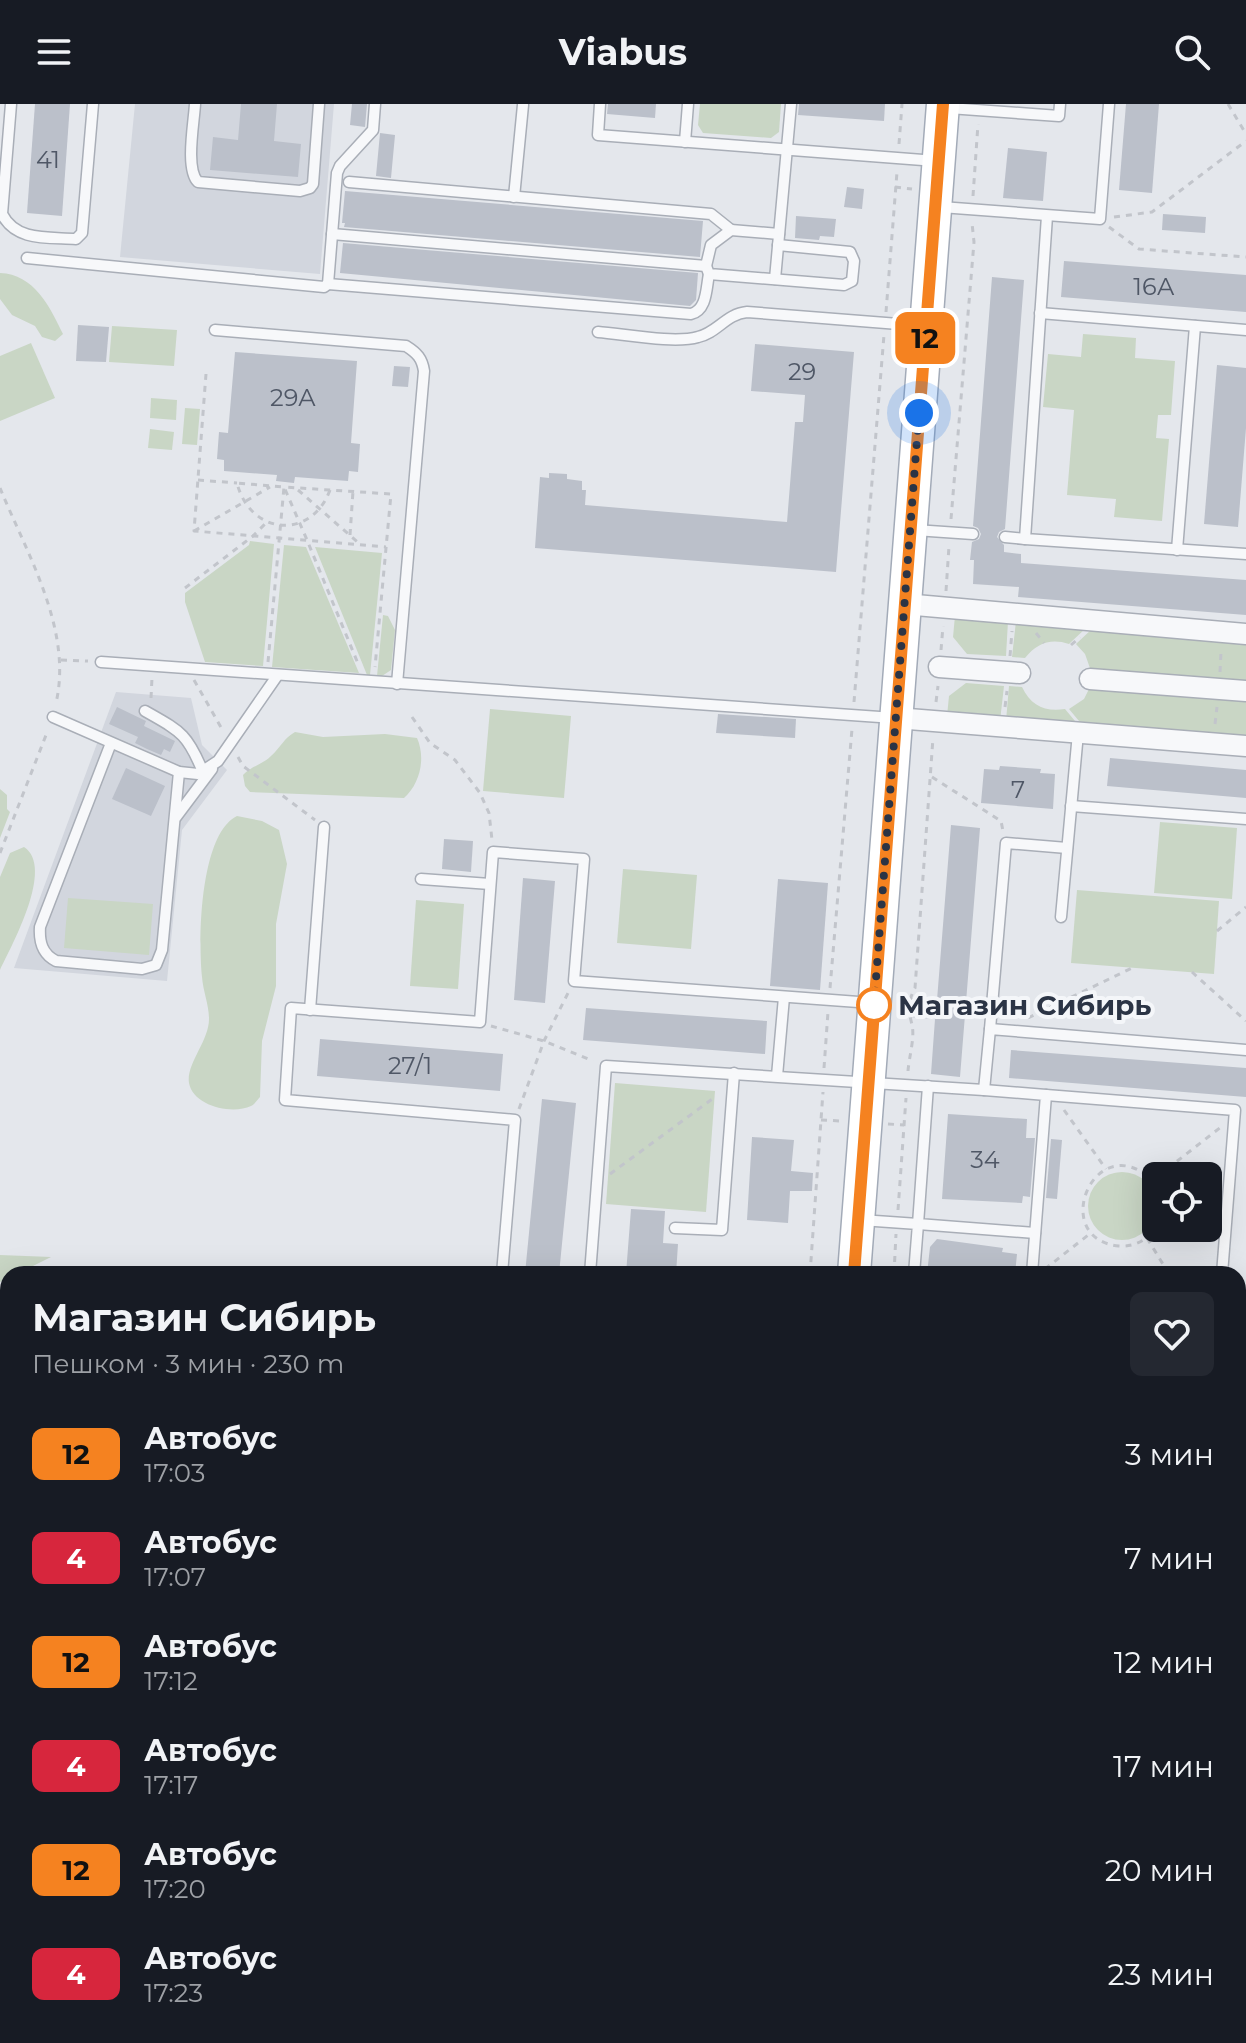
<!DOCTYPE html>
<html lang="ru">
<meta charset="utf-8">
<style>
body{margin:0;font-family:Montserrat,sans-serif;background:#242831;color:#f1f3f6;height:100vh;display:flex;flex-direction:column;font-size:30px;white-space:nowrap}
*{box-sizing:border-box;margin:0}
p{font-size:26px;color:#9ea1a6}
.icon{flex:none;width:44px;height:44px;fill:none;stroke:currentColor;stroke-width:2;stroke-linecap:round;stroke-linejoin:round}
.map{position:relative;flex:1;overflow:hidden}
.panel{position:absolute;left:0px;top:1162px;width:1246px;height:778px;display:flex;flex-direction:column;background:#171b24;border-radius:24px 24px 0 0;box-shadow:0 8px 32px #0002}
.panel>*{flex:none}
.badge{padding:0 16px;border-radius:12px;font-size:28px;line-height:52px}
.buttons{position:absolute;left:1142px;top:1058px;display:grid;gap:16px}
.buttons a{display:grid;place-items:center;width:80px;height:80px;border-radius:12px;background:#171b24;box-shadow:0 8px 32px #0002;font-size:40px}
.you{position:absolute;width:40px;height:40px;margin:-20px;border:6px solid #fff;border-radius:50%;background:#1a73e8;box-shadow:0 0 0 12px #1a73e833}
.map>.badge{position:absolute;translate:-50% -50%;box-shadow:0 0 0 4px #fff}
.round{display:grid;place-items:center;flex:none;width:84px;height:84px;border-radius:12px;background:#242831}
.headline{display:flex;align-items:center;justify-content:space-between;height:136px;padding:0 32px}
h1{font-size:38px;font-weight:700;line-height:60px}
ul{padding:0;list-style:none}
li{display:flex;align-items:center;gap:24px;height:104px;padding:0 32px}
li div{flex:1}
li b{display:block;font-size:30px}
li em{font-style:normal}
li .badge{min-width:88px;font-weight:700;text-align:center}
header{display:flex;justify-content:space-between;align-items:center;height:104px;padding:0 32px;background:#171b24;font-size:36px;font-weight:700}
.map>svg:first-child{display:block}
.built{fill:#d2d6de}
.green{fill:#c9d6c5}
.building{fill:#bbc0ca}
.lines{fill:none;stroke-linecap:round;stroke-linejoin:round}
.lane-casing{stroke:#a9aeb7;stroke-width:13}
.street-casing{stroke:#a9aeb7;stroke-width:23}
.secondary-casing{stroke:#a9aeb7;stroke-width:33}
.primary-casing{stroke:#a3abb8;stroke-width:35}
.path{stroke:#c2c5cb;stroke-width:3;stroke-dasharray:6 6;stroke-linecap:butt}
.lane{stroke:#f7f8fa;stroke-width:10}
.street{stroke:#f7f8fa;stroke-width:20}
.secondary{stroke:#fff;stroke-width:30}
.primary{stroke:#fff;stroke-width:32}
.line-casing{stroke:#fff;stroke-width:18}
.line{stroke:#f58220;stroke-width:12}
.walk{stroke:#2b3445;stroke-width:8;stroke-dasharray:0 14.4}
.stop-dot{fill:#fff;stroke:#f58220;stroke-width:4}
.labels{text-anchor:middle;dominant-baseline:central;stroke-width:8;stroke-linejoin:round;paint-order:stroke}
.number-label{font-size:24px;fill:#4f5766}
.stop-label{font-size:28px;font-weight:bold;fill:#2b3445;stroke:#f4f6f9;text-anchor:start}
</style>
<header><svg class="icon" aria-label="menu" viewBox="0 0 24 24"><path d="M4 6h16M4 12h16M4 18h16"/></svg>Viabus<svg class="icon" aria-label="search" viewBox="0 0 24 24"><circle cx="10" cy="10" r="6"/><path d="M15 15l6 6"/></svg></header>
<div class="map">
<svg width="1246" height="1939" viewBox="0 0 1246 1939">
<rect width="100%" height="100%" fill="#e4e7ec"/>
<g class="built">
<polygon points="135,0 334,0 320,170 120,153"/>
<polygon points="116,588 191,594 202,641 227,666 182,726 167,877 14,864"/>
</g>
<g class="green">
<polygon points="700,0 781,0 779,28 771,34 703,29 698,21"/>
<path d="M0 169C34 170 50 203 63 230L55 237 42 233 35 222 12 211 0 195Z"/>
<polygon points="112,222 177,226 174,262 109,258"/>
<polygon points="1083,230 1136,234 1135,254 1175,257 1171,311 1158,311 1156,334 1169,335 1162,417 1114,413 1116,395 1067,391 1074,306 1043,303 1048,250 1081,253"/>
<polygon points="31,239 55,294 0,317 0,252"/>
<polygon points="151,294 177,296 176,316 150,314"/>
<polygon points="185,304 200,305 197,341 182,340"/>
<polygon points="150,325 174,328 172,346 148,344"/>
<polygon points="250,437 274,440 263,562 205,558 185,498 185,489 249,441"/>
<polygon points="284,441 306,443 359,569 272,563"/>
<polygon points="315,443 382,449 370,571 367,571"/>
<polygon points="383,511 388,512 395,526 391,566 382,572 377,572"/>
<polygon points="955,512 1008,517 1006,552 967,550 953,533"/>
<path d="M1016 517 1086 524 1069 540C1051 534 1037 539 1025 554L1012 553Z"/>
<polygon points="1093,524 1246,537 1246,578 1091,567 1085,550 1076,540"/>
<polygon points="966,579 1004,582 1000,617 947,612 949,592"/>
<path d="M1009 582 1022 583C1031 602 1045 608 1065 605L1080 623 1006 617Z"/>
<polygon points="1090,583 1246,596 1246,635 1084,623 1069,605 1084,595"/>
<polygon points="490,605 571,612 564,694 483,687"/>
<path d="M295 628 323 633 385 630 417 634C426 654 420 680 404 694L250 688 245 682 243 671C252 662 263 660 271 652 281 643 284 634 295 628Z"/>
<polygon points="0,685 7,691 7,705 10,708 0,734"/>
<path d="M237 712 262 717 279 726 287 760 276 820V882L262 937 260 993C257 996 255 1000 251 1002 232 1011 193 1002 189 979 186 960 209 937 209 915 209 901 203 887 202 873 198 835 200 730 237 712Z"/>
<polygon points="1160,718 1237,724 1232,795 1154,789"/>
<path d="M24 743C55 763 12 841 0 866V773L10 749Z"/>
<polygon points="623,765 697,771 691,845 617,839"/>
<polygon points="1077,786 1219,797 1214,870 1071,859"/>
<polygon points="68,794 153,800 149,851 64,844"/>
<polygon points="416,796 464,800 458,885 410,882"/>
<polygon points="615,979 715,987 706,1108 606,1100"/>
<circle cx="1122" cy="1102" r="34"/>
<polygon points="0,1151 51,1153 17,1170 8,1170 8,1174 0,1178"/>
<polygon points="0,1763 8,1766 8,1785 1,1791 8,1800 8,1827 0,1824"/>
</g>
<g class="building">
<polygon points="35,0 70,0 62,112 27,109"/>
<polygon points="241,0 277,0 274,37 301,40 298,73 210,66 213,33 238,36"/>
<polygon points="352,0 367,0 365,23 350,21"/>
<polygon points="608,0 656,0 655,14 607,10"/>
<polygon points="799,0 885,0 884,17 798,11"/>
<polygon points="1126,0 1159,0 1152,89 1119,86"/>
<polygon points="380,29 395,31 391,74 376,72"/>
<polygon points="1008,44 1047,48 1043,97 1003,94"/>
<polygon points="847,83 864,85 862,105 844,103"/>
<polygon points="345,87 703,117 700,153 344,123 345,119 342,119"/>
<polygon points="1163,110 1206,113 1205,129 1162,126"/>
<polygon points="796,112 836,115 834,133 820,132 819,136 795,134"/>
<polygon points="343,139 698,169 696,196 690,202 340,169"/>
<polygon points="1064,157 1246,171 1246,208 1061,193"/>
<polygon points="992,173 1024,176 1005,425 999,428 997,433 1004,441 1004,448 1021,450 1021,459 1246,476 1246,511 1018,493 1019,483 973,480 974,456 970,456 972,438 979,435 981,430 978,424 973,422"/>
<polygon points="78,221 109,223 106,258 76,257"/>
<polygon points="755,240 854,248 836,468 535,444 540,373 549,374 549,369 567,370 567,375 582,377 582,386 586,386 585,401 787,418 795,318 803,318 805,291 751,287"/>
<polygon points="235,248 357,257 351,339 360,340 358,368 349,367 348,377 295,373 294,379 276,377 277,371 224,367 224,356 217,355 219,328 228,329"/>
<polygon points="1217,261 1246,264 1246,324 1238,423 1204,420"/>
<polygon points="394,262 410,263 408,283 392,282"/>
<polygon points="117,603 146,617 144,622 175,637 170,648 164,645 161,651 147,645 135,639 138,633 109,620"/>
<polygon points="718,610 796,615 795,634 716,629"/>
<polygon points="1110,654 1246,666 1246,694 1107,682"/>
<polygon points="1000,662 1041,665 1040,669 1055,670 1053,705 981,699 984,665 999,666"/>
<polygon points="126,664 165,682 151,712 112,695"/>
<polygon points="951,721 980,724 960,973 931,970 935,915 910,913 911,894 937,896"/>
<polygon points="444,735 473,737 471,768 442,765"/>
<polygon points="523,774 555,777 545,899 514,896"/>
<polygon points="778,775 828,779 820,886 770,882"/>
<polygon points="586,904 767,917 765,950 583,936"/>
<polygon points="320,935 503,950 500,987 317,972"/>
<polygon points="1011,946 1246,964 1246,993 1009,974"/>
<polygon points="542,995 576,999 559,1170 525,1170"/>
<polygon points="948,1010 1027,1015 1026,1034 1035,1034 1030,1093 1023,1092 1022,1099 942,1095"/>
<polygon points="752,1033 794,1036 791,1067 813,1069 812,1087 790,1087 788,1119 747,1116"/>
<polygon points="1051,1035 1062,1036 1057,1095 1046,1094"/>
<polygon points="631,1105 665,1107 663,1139 678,1140 676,1170 626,1170"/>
<polygon points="937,1135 1003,1144 1002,1148 1017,1150 1015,1170 927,1170 930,1143"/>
</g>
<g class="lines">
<defs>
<g id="lane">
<path d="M11 0 2 110C16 138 49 133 76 135L82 129 93 0"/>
<path d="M195 0C194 19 185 65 198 78L300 87 310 84 313 80 319 0"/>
<polyline points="600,0 598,31 936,57"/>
<polyline points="949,4 1059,12 1060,0"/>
<polyline points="685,38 688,0"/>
<polyline points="349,78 711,110 731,126"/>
<polyline points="514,93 523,1"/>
<polyline points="941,103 1100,115 1109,0"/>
<polyline points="1047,112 1025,435 1246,450"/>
<polyline points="332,130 706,162 709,170 844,181 852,177 854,157 850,148 778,141"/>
<polyline points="27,154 324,183 328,180 337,69 340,62 373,26 375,0"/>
<polyline points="706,162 711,141 731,126 779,130"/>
<polyline points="775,175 791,0"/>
<path d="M328 180 691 210C707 206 706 185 709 170"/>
<polyline points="1040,209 1246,226"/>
<path d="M215 226 406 242C417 249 422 254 424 267L397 580"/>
<path d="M598 228C624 230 674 240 698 233 717 229 726 210 747 208L924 222"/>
<polyline points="915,426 973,430"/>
<polyline points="1005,433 1025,435"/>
<polyline points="1177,446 1195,222"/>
<polyline points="101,558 894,614"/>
<path d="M145 607C180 627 187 629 203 668"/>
<polyline points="53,613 179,668 198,670 218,657 277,572"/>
<path d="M111 639 40 823C39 838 42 850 56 857L142 865 156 861 162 846 179 668"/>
<polyline points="1071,702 1246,715"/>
<polyline points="176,713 212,665"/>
<polyline points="421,775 490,780"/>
<polyline points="1061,813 1078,629"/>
<polyline points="310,906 324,723"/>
<polyline points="990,925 1006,739 1067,744"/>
<polyline points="777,972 784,893"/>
<polyline points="928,982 918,1120 1035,1129"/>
<polyline points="984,986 1046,991 1032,1170"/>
<polyline points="1046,991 1235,1006 1222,1170"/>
<polyline points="861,1116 918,1120 914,1170"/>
<polyline points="675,1124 722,1126 734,969"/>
<polyline points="502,1170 515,1016 285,996 291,904 480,918 493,748 584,755 574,877 872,899"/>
<polyline points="590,1170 606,962 984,986 990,925 1246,946"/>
<polyline points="1246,1275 1241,1302 1246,1314"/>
<polyline points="0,1391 8,1388"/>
<polyline points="0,1474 8,1471"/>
<polyline points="0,1479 8,1497"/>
<polyline points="1238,1497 1246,1494"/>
<polyline points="0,1626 8,1623"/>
<polyline points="0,1666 8,1683"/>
<polyline points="1238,1679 1246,1696"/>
<polyline points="0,1727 8,1722"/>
<polyline points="1238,1742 1246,1738"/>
<polyline points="0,1756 8,1760"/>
<polyline points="1238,1893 1246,1889"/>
<polyline points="305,1932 308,1939"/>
<polyline points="487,1932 497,1939"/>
<polyline points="800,1932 803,1939"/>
<polyline points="514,1939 517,1932"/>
</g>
<g id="street">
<polyline points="904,500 1246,530"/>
<polyline points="939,563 1020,569"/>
<polyline points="1090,575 1246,587"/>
<polyline points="896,614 1246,642"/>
</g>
<g id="secondary">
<polyline points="0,1205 8,1202"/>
<polyline points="1238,1618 1246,1614"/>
<polyline points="1238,1655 1246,1651"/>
<polyline points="641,1939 650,1932"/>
<polyline points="682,1939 692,1932"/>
</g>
<g id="primary">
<polyline points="854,1170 943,0"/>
<polyline points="1072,1932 1076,1939"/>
</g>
</defs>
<use href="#lane" class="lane-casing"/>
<use href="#street" class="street-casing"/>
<use href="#secondary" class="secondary-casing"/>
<use href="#primary" class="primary-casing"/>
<g class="path">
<polyline points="1228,0 1246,30"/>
<polyline points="899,40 902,0"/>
<polyline points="895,83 912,85"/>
<polyline points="973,92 978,20"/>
<polyline points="1114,113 1152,108 1246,37"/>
<polyline points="1109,123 1139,145 1246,153"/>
<polyline points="886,208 897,68"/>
<polyline points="206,270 194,427 386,443"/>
<polyline points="198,376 237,379"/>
<path d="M0 384C27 450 73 526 56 599"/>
<polyline points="298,386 361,441"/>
<path d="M330 386C311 437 250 431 237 379L284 383 307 436 359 562"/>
<polyline points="951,415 974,138 972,119"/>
<polyline points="194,427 270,383"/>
<polyline points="350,431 353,387"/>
<polyline points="185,484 253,432 266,419"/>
<polyline points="946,487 949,442"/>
<polyline points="1036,529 1044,539"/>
<polyline points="1071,541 1080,533"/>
<polyline points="941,546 943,522"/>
<polyline points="1010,552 1012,527"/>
<polyline points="61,556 88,557"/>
<polyline points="268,558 284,383 391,390 375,563"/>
<polyline points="1220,568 1221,548"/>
<polyline points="194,576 222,625"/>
<polyline points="151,594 152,574"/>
<polyline points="854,598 884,231"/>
<polyline points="936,598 938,582"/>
<polyline points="1005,603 1007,587"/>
<polyline points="412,613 430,639 455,656 480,689 489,709 492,736"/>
<polyline points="1215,620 1217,603"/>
<polyline points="238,653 243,662 315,716"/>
<polyline points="932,673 1001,717 1003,727"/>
<polyline points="0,749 48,626"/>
<polyline points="1217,827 1246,803"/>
<polyline points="1192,868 1246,917"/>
<polyline points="830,884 852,625"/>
<polyline points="1028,914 1132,864"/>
<polyline points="491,922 544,937 593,957"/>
<polyline points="824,964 828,908"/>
<path d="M908 967C909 953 915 934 912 921 909 908 907 898 915 884L933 634"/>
<polyline points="519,1005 544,937 569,887"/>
<polyline points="1064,1006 1106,1065"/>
<polyline points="821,1016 841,1017"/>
<polyline points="888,1020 904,1021"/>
<polyline points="610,1070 715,993"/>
<polyline points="1158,1072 1221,1023"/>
<path d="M1156 1080C1097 1017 1046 1135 1119 1142 1135 1143 1147 1136 1156 1124"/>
<polyline points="898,1106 906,994"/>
<polyline points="1147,1134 1169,1170"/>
<polyline points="1045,1165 1092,1128"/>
<polyline points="810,1170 823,988"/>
<polyline points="894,1170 896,1130"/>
<polyline points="1238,1247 1246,1262"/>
<polyline points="1238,1574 1246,1570"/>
<polyline points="0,1838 8,1831"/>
<polyline points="1028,1932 1031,1939"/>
<polyline points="1116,1932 1120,1939"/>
<polyline points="139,1939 148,1932"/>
<polyline points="565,1939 573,1932"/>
<polyline points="764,1939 779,1932"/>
</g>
<use href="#lane" class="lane"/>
<use href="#street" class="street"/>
<use href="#secondary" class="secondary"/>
<use href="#primary" class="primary"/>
</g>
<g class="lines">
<defs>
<polyline id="line" points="854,1170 943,0"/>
</defs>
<use href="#line" class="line-casing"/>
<use href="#line" class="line"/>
<polyline class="walk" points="874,901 919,309"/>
</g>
<circle class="stop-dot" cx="874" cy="901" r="16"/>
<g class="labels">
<g class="number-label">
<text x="48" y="55">41</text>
<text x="1154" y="182">16А</text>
<text x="802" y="267">29</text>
<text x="293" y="293">29А</text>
<text x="1018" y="685">7</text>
<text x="410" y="961">27/1</text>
<text x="985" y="1055">34</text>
</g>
<g class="stop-label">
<text x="898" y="901">Магазин Сибирь</text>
</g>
</g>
</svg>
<div class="buttons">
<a><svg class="icon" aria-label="locate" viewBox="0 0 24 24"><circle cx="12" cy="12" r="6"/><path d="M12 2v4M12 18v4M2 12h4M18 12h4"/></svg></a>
</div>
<div class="you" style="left:919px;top:309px"></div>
<b class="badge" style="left:925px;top:234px;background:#f58220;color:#111">12</b>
<section class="panel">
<div class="headline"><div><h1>Магазин Сибирь</h1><p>Пешком · 3 мин · 230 m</p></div><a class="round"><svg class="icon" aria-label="heart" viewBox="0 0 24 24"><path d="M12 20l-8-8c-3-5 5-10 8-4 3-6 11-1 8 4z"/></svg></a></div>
<ul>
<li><span class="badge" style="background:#f58220;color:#111">12</span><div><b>Автобус</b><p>17:03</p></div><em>3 мин</em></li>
<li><span class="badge" style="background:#d7263d;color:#fff">4</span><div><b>Автобус</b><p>17:07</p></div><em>7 мин</em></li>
<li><span class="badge" style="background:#f58220;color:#111">12</span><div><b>Автобус</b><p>17:12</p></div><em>12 мин</em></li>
<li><span class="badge" style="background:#d7263d;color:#fff">4</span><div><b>Автобус</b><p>17:17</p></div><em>17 мин</em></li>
<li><span class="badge" style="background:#f58220;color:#111">12</span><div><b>Автобус</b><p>17:20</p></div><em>20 мин</em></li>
<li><span class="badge" style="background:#d7263d;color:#fff">4</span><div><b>Автобус</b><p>17:23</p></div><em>23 мин</em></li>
</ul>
</section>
</div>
